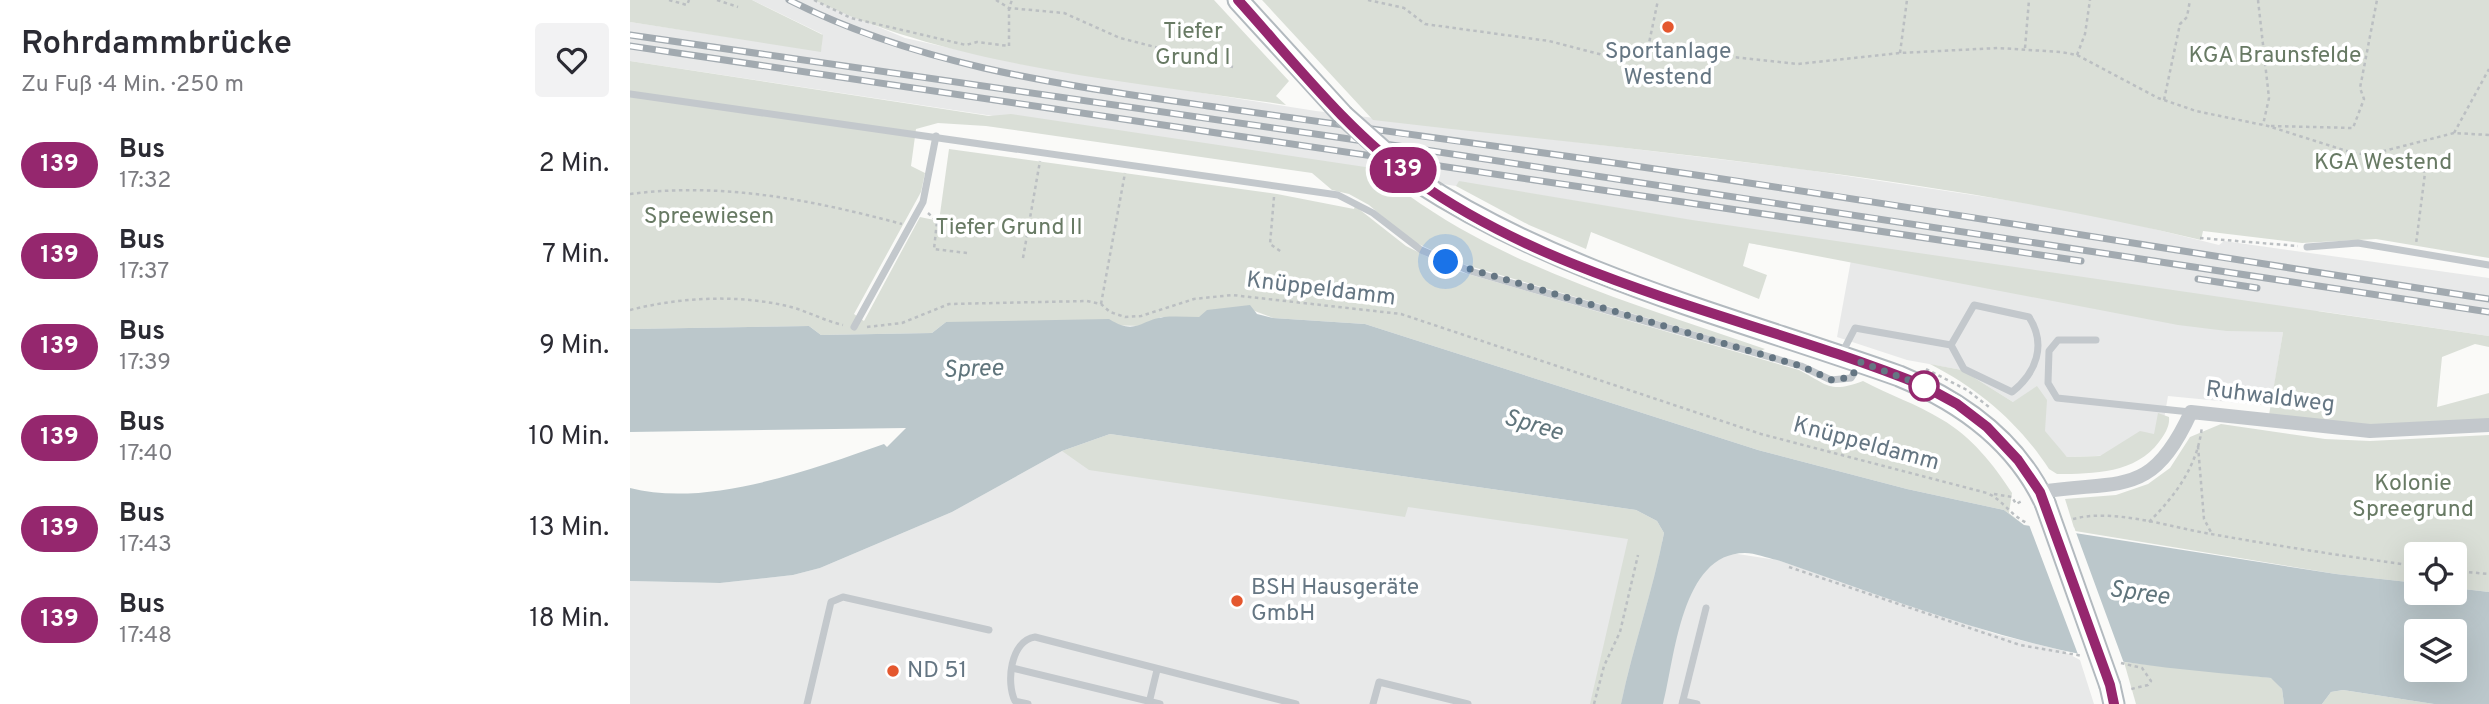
<!DOCTYPE html>
<html lang="de">
<meta charset="utf-8">
<style>
body{margin:0;font-family:Overpass,sans-serif;background:#f2f2f3;color:#2b2b33;height:100vh;display:flex;flex-direction:column;font-size:26px;white-space:nowrap}
*{box-sizing:border-box;margin:0}
p{font-size:23px;color:#7c7c81}
.icon{flex:none;width:38px;height:38px;fill:none;stroke:currentColor;stroke-width:2;stroke-linecap:round;stroke-linejoin:round}
.map{position:relative;flex:1;overflow:hidden}
.sheet{display:flex;flex-direction:column;background:#fff;width:630px}
.sheet>*{flex:none}
.badge{padding:0 14px;border-radius:23px;font-size:24px;line-height:46px}
.tools{position:absolute;left:1774px;top:542px;display:grid;gap:14px}
.tools a{display:grid;place-items:center;width:63px;height:63px;border-radius:7px;background:#fff;box-shadow:0 7px 28px #0002;font-size:35px}
.you{position:absolute;width:35px;height:35px;margin:-18px;border:5px solid #fff;border-radius:50%;background:#1a73e8;box-shadow:0 0 0 10px #1a73e833}
.map>.badge{position:absolute;translate:-50% -50%;box-shadow:0 0 0 4px #fff}
.round{display:grid;place-items:center;flex:none;width:74px;height:74px;border-radius:7px;background:#f2f2f3}
.overview{display:flex;align-items:center;justify-content:space-between;height:119px;padding:0 21px}
h1{font-size:33px;font-weight:600;line-height:52px}
ul{padding:0;list-style:none}
li{display:flex;align-items:center;gap:21px;height:91px;padding:0 21px}
li div{flex:1}
li b{display:block;font-size:26px}
li em{font-style:normal}
li .badge{min-width:77px;font-weight:700;text-align:center}
main{display:flex;flex:1;min-height:0}
.map>svg:first-child{display:block}
.built{fill:#e8e9e9}
.green{fill:#dadfd7}
.water{fill:#bbc7cb;fill-rule:evenodd}
.pier{fill:#fafaf8}
.lines{fill:none;stroke-linecap:round;stroke-linejoin:round}
.secondary-casing{stroke:#b3babf;stroke-width:23}
.path{stroke:#bbbfc2;stroke-width:2.5;stroke-dasharray:3.5 3.5;stroke-linecap:butt}
.service{stroke:#c3c8cc;stroke-width:7}
.minor{stroke:#c3c8cc;stroke-width:14}
.secondary{stroke:#fff;stroke-width:19}
.rail-casing{stroke:#a2aab0;stroke-width:7}
.rail{stroke:#fff;stroke-width:4.5;stroke-dasharray:13;stroke-linecap:butt}
.secondary-bridge-casing{stroke:#b3babf;stroke-width:23;stroke-linecap:butt}
.path-bridge{stroke:#bbbfc2;stroke-width:2.5;stroke-dasharray:3.5 3.5;stroke-linecap:butt}
.secondary-bridge{stroke:#fff;stroke-width:19}
.line-casing{stroke:#fff;stroke-width:16}
.line{stroke:#95276e;stroke-width:10}
.walk{stroke:#657683;stroke-width:7;stroke-dasharray:0 12.6}
.poi-dot{fill:#e4572e;stroke:#fff;stroke-width:2.5}
.stop-dot{fill:#fff;stroke:#95276e;stroke-width:3.5}
.labels{text-anchor:middle;dominant-baseline:central;stroke-width:7;stroke-linejoin:round;paint-order:stroke}
.park-label{font-size:23px;fill:#687a64;stroke:#fff}
.poi-label{font-size:23px;fill:#657683;stroke:#fff;text-anchor:start}
.street-label{font-size:23px;fill:#657683;stroke:#fff}
.water-label{font-size:24px;font-style:italic;fill:#60757c;stroke:#fff}
</style>
<main>
<section class="sheet">
<div class="overview"><div><h1>Rohrdammbrücke</h1><p>Zu Fuß · 4 Min. · 250 m</p></div><a class="round"><svg class="icon" aria-label="heart" viewBox="0 0 24 24"><path d="M12 20l-8-8c-3-5 5-10 8-4 3-6 11-1 8 4z"/></svg></a></div>
<ul>
<li><span class="badge" style="background:#95276e;color:#fff">139</span><div><b>Bus</b><p>17:32</p></div><em>2 Min.</em></li>
<li><span class="badge" style="background:#95276e;color:#fff">139</span><div><b>Bus</b><p>17:37</p></div><em>7 Min.</em></li>
<li><span class="badge" style="background:#95276e;color:#fff">139</span><div><b>Bus</b><p>17:39</p></div><em>9 Min.</em></li>
<li><span class="badge" style="background:#95276e;color:#fff">139</span><div><b>Bus</b><p>17:40</p></div><em>10 Min.</em></li>
<li><span class="badge" style="background:#95276e;color:#fff">139</span><div><b>Bus</b><p>17:43</p></div><em>13 Min.</em></li>
<li><span class="badge" style="background:#95276e;color:#fff">139</span><div><b>Bus</b><p>17:48</p></div><em>18 Min.</em></li>
</ul>
</section>
<div class="map">
<svg width="1859" height="704" viewBox="0 0 1859 704">
<rect width="100%" height="100%" fill="#fafaf8"/>
<g class="built">
<polygon points="122,0 184,0 275,38 391,64 686,111 1171,169 1455,212 1589,245 1594,241 1859,278 1859,336 1689,311 1653,332 1641,406 1538,396 1534,419 1526,434 1492,455 1437,457 1383,402 1332,370 1277,360 1207,337 1221,260 1053,232 826,186 0,61 0,22 191,51 192,34"/>
<polygon points="432,451 1147,560 1369,635 1431,650 1450,660 1464,704 0,704 0,581 90,583 163,575 190,568 322,512"/>
</g>
<g class="green">
<polygon points="0,0 122,0 193,35 191,52 0,22"/>
<path d="M184 0H584L659 81 646 96 656 105C501 81 326 68 184 0Z"/>
<path d="M632 0H1859V258L1746 239 1672 243 1573 231 1571 240C1300 175 1020 152 743 120Z"/>
<path d="M0 61 359 116 381 114 742 168 771 194 778 195C884 271 1014 307 1135 349L1131 351 829 263 780 240 739 205 719 194 702 190 682 173 356 126 308 123 286 129 281 166 295 173 291 192 224 314 234 321 290 217 309 221 319 149 647 194 724 209 725 206 776 246 824 270 1169 370C1197 384 1199 394 1233 381 1259 395 1287 404 1311 419 1341 436 1364 465 1382 493L1379 513 1394 525 1374 510 1277 489 1128 450 735 324 643 318 622 310 569 317H531L514 326 316 322 302 333 191 335 179 326 0 329Z"/>
<polygon points="829,181 1062,220 1859,336 1859,347 1845,344 1812,357 1807,407 1859,393 1859,419 1745,425 1639,415 1653,332 1597,331 1548,325 1119,243 1113,266 1137,275 1129,299 961,232 956,249 899,225 826,186"/>
<path d="M1300 364 1332 370 1383 402 1407 386 1417 400 1415 431 1437 457 1470 456 1510 431 1524 434 1528 413 1539 417C1540 426 1535 434 1529 442 1506 473 1464 474 1427 474L1419 469C1388 422 1350 390 1300 364Z"/>
<polygon points="1591,424 1695,439 1740,441 1859,435 1859,592 1825,588 1825,555 1787,555 1787,583 1706,574 1445,531 1435,499 1486,495 1518,484 1540,468 1560,437"/>
<path d="M480 434 1006 510 1027 521 1034 533C1023 591 1003 646 991 704H960L998 539 778 507 775 517 459 470 432 451Z"/>
<polygon points="1494,662 1642,678 1652,689 1654,704 1506,704"/>
<polygon points="1713,690 1804,704 1692,704 1701,692"/>
</g>
<path class="water" d="M620 305 627 314 643 318 735 324 1128 450 1277 489 1374 510 1394 525 1706 574 1787 583V593H1825V588L1859 592V704H1804L1713 690 1701 692 1692 704H1654L1652 689 1641 678C1571 671 1500 666 1431 650 1334 628 1240 592 1147 560 1137 558 1125 553 1115 553 1051 553 1045 658 1033 704H991C1003 646 1023 591 1034 533L1027 521 1006 510 480 434 432 451 322 512 190 568 163 575 90 583 0 581V488C76 508 181 470 254 444L257 447 276 428 0 432V329L179 326 191 335 302 333 316 322 479 319C506 336 510 320 534 317 545 316 557 317 569 317L577 310ZM1787 632H1825V670H1787Z"/>
<polygon class="pier" points="1398,522 1439,530 1444,527 1495,666 1449,657"/>
<g class="lines">
<defs>
<g id="secondary">
<polyline points="608,0 713,115"/>
<path d="M787 181C933 276 1106 318 1269 376 1330 401 1386 441 1415 503"/>
<polyline points="1480,686 1484,704"/>
</g>
</defs>
<use href="#secondary" class="secondary-casing"/>
<g class="path">
<polyline points="39,0 57,5 59,0"/>
<polyline points="87,0 108,7"/>
<polyline points="184,0 221,18 336,45 347,42 379,46 379,8 382,0"/>
<polyline points="366,0 379,8 434,13 490,38 603,67"/>
<polyline points="738,0 774,8 795,24 919,41 973,55 1018,48 1168,64 1270,53 1368,48 1431,52 1447,55 1528,98 1566,111 1638,126 1723,153 1789,160 1795,173 1786,244"/>
<polyline points="1628,0 1639,98 1633,125"/>
<polyline points="1018,48 1028,0"/>
<polyline points="1395,48 1399,0"/>
<polyline points="1270,53 1277,0"/>
<polyline points="1447,55 1455,34 1460,0"/>
<polyline points="1534,100 1550,24 1557,17 1560,0"/>
<polyline points="1641,126 1723,128 1734,99 1730,88 1747,0"/>
<polyline points="1824,133 1859,69"/>
<polyline points="1746,153 1824,133 1859,135"/>
<path d="M0 194C93 182 182 200 272 224"/>
<polyline points="644,197 640,244 653,253"/>
<polyline points="298,213 307,221 304,249 337,253"/>
<polyline points="1570,238 1668,246"/>
<polyline points="393,258 410,161"/>
<polyline points="471,304 495,173"/>
<path d="M0 310C51 297 110 294 161 307 179 312 195 321 213 325"/>
<path d="M237 327 272 323 319 304 457 301 471 304 480 312 495 317 511 316 564 299 602 295 771 314 1131 434 1357 493C1373 500 1380 515 1397 523"/>
<polyline points="1296,369 1337,390 1359,407"/>
<polyline points="1568,446 1574,519 1582,534"/>
<polyline points="1364,494 1382,497 1386,504 1392,501"/>
<path d="M1443 519C1483 508 1540 527 1581 534 1649 546 1718 557 1787 566"/>
<path d="M1519 522C1546 495 1568 465 1572 426"/>
<polyline points="1159,567 1390,645 1453,656"/>
<polyline points="1825,571 1859,574"/>
<polyline points="1491,663 1512,668 1521,681 1518,685 1501,689"/>
<polyline points="964,704 974,666 990,632 1008,555"/>
</g>
<g class="service">
<polyline points="0,94 708,195 743,213 791,250 840,271 1171,366 1201,380 1221,378 1230,364"/>
<polyline points="1677,247 1728,243 1859,265"/>
<polyline points="224,327 293,202 306,136"/>
<polyline points="1466,340 1428,340 1419,351 1418,383 1427,398 1560,412"/>
<path d="M1211 355 1225 328 1321 345 1344 305 1399 317C1417 345 1406 373 1382 392L1334 369 1321 345"/>
<polyline points="382,668 530,704"/>
<polyline points="1053,701 1067,704"/>
<polyline points="519,703 527,670"/>
<polyline points="177,704 201,602 213,597 359,630"/>
<path d="M398 704 385 701C376 683 380 641 405 637L666 704"/>
<polyline points="743,704 749,682 838,704"/>
<polyline points="1052,704 1076,608"/>
</g>
<path class="minor" d="M1410 492C1493 479 1521 499 1561 412L1740 431 1859 425"/>
<use href="#secondary" class="secondary"/>
<defs>
<g id="rail">
<path d="M159 0C291 67 434 85 578 106 690 122 802 138 914 153 1230 197 1544 251 1859 299"/>
<polyline points="0,35 789,149 1859,312"/>
<polyline points="0,46 1451,261"/>
<polyline points="1568,279 1627,288"/>
</g>
</defs>
<use href="#rail" class="rail-casing"/>
<use href="#rail" class="rail"/>
<defs>
<g id="secondary-bridge">
<polyline points="713,115 787,181"/>
<polyline points="1415,503 1480,686"/>
</g>
</defs>
<use href="#secondary-bridge" class="secondary-bridge-casing"/>
<polyline class="path-bridge" points="804,178 812,185"/>
<use href="#secondary-bridge" class="secondary-bridge"/>
</g>
<g class="lines">
<defs>
<path id="line" d="M608 0C664 62 719 133 787 181 935 286 1128 318 1294 386L1327 404 1357 427 1388 460 1410 492 1480 685 1484 704"/>
</defs>
<use href="#line" class="line-casing"/>
<use href="#line" class="line"/>
<polyline class="walk" points="816,262 1171,366 1202,380 1221,377 1231,362 1294,386"/>
</g>
<g class="poi-dot">
<circle cx="1038" cy="27" r="7"/>
<circle cx="607" cy="601" r="7"/>
<circle cx="263" cy="671" r="7"/>
</g>
<circle class="stop-dot" cx="1294" cy="386" r="14"/>
<g class="labels">
<g class="park-label">
<text x="563" y="32">Tiefer<tspan x="563" dy="26">Grund I</tspan></text>
<text x="1645" y="56">KGA Braunsfelde</text>
<text x="1753" y="163">KGA Westend</text>
<text x="79" y="217">Spreewiesen</text>
<text x="379" y="228">Tiefer Grund II</text>
<text x="1783" y="484">Kolonie<tspan x="1783" dy="26">Spreegrund</tspan></text>
</g>
<g class="poi-label">
<text x="1038" y="52" text-anchor="middle">Sportanlage<tspan x="1038" dy="26">Westend</tspan></text>
<text x="621" y="588">BSH Hausgeräte<tspan x="621" dy="26">GmbH</tspan></text>
<text x="277" y="671">ND 51</text>
</g>
<g class="street-label">
<text transform="translate(691 290) rotate(7)">Knüppeldamm</text>
<text transform="translate(1640 398) rotate(7)">Ruhwaldweg</text>
<text transform="translate(1236 445) rotate(15)">Knüppeldamm</text>
</g>
<g class="water-label">
<text transform="translate(343 370) rotate(-2)">Spree</text>
<text transform="translate(903 426) rotate(16)">Spree</text>
<text transform="translate(1509 594) rotate(8)">Spree</text>
</g>
</g>
</svg>
<div class="tools">
<a><svg class="icon" aria-label="locate" viewBox="0 0 24 24"><circle cx="12" cy="12" r="6"/><path d="M12 2v4M12 18v4M2 12h4M18 12h4"/></svg></a>
<a><svg class="icon" aria-label="layers" viewBox="0 0 24 24"><path d="M12 4l9 5-9 5-9-5zM3 14l9 5 9-5"/></svg></a>
</div>
<div class="you" style="left:816px;top:262px"></div>
<b class="badge" style="left:773px;top:170px;background:#95276e;color:#fff">139</b>
</div>
</main>
